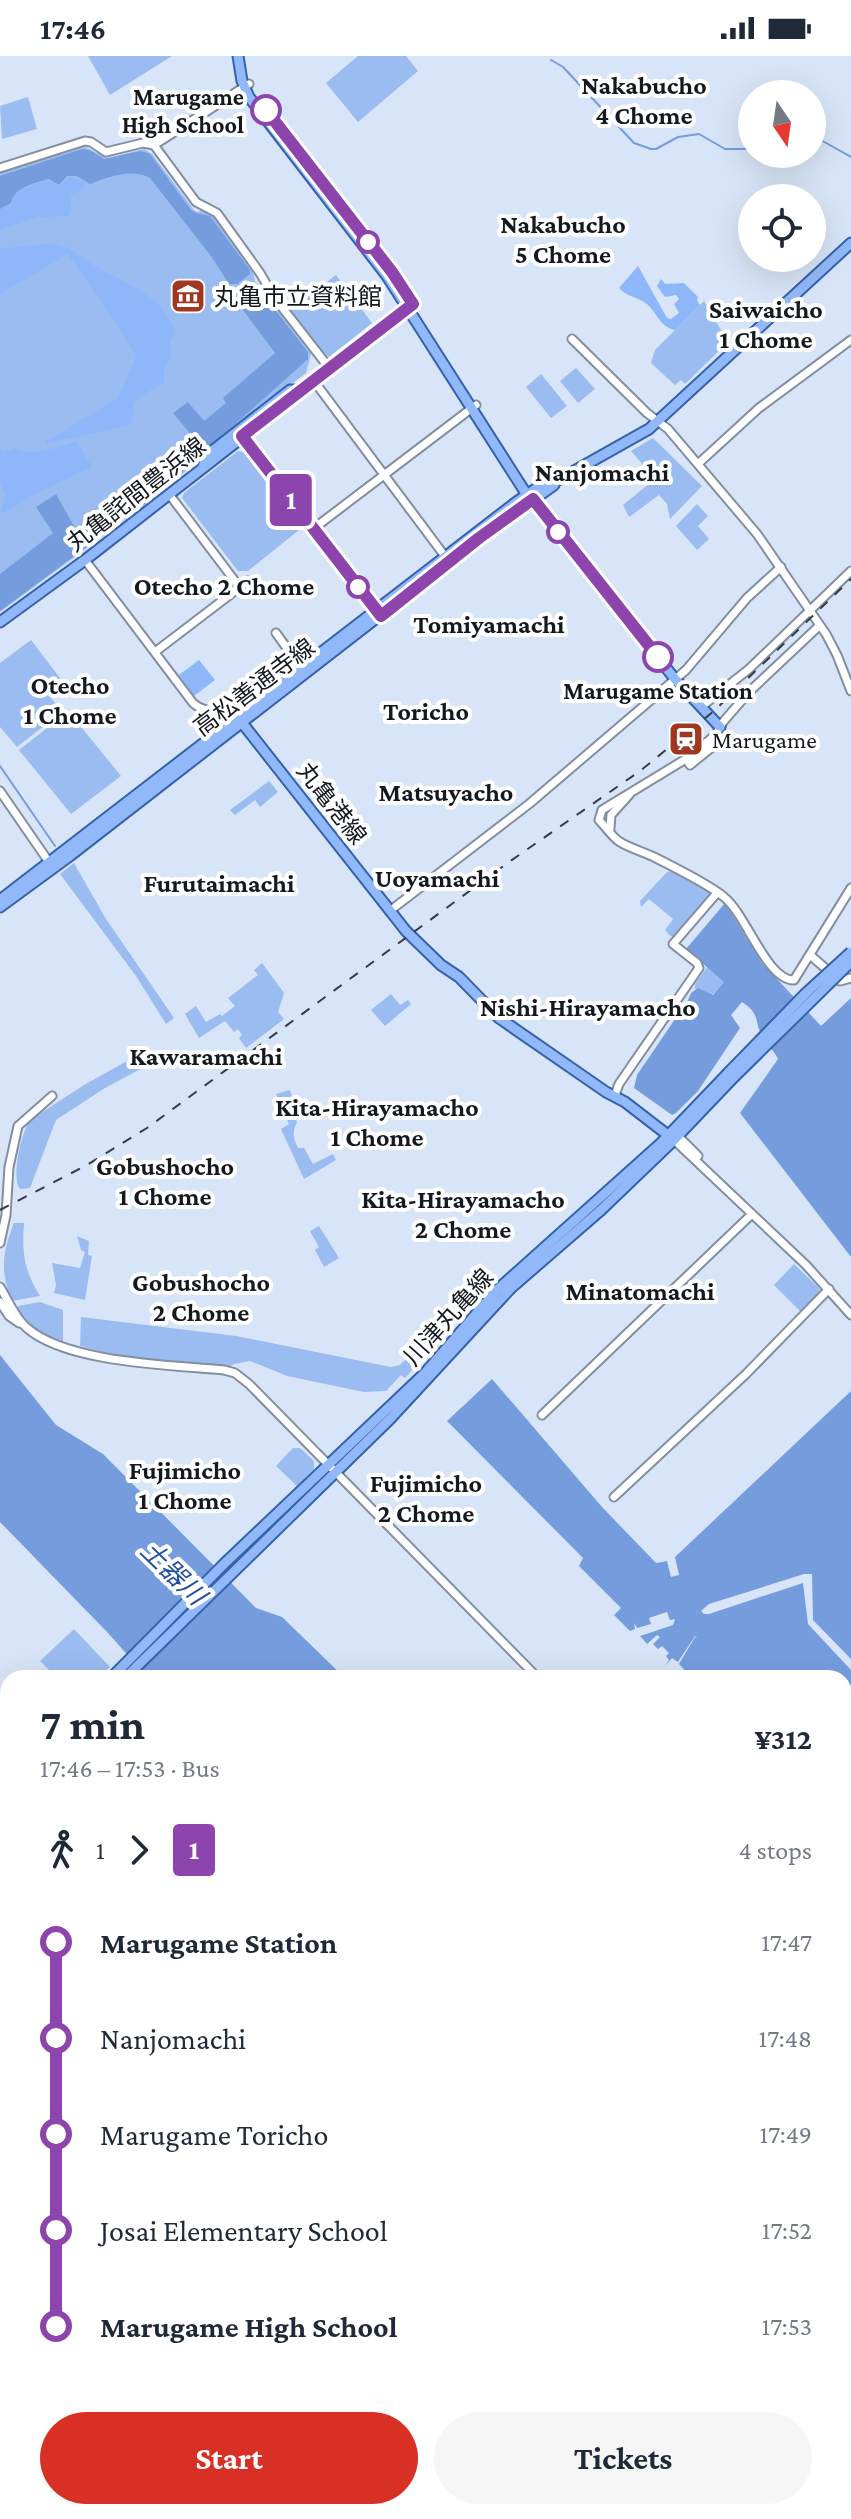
<!DOCTYPE html>
<meta charset="utf-8">
<style>
body{margin:0;font-family:"Crimson Pro","Noto Sans JP",serif;background:#f6f6f7;color:#1f2937;height:100vh;display:flex;flex-direction:column;font-size:30px;white-space:nowrap}
*{box-sizing:border-box;margin:0}
p{font-size:26px;color:#747a83}
.icon{flex:none;width:44px;height:44px;fill:none;stroke:currentColor;stroke-width:2;stroke-linecap:round;stroke-linejoin:round}
.map{position:relative;flex:1;overflow:hidden}
.details{position:absolute;left:0px;top:1614px;width:852px;height:850px;display:flex;flex-direction:column;background:#fff;border-radius:24px 24px 0 0;box-shadow:0 8px 32px #0002}
.details>*{flex:none}
.badge{padding:0 16px;border-radius:6px;font-size:28px;line-height:52px}
.needle{width:52px;rotate:167deg}
.tools{position:absolute;left:738px;top:24px;display:grid;gap:16px}
.tools a{display:grid;place-items:center;width:88px;height:88px;border-radius:50%;background:#fff;box-shadow:0 8px 32px #0002;font-size:40px}
.map>.badge{position:absolute;translate:-50% -50%;box-shadow:0 0 0 4px #fff}
.legs{display:flex;align-items:center;gap:12px;height:88px;padding:0 40px;font-size:26px}
.legs p{margin-inline-start:auto}
.headline{display:flex;align-items:center;justify-content:space-between;height:136px;padding:0 40px}
h1{font-size:44px;font-weight:700;line-height:60px}
.action{display:flex;gap:16px;margin-top:auto;padding:16px 40px}
.action a{flex:1;height:92px;border-radius:48px;background:#d93025;color:#fff;font-size:32px;font-weight:700;line-height:92px;text-align:center}
.action a+a{background:#f6f6f7;color:#1f2937}
ul{padding:0 40px;list-style:none}
li{display:flex;align-items:center;gap:28px;height:96px;font-size:30px}
li i{display:grid;place-items:center;width:12px;height:100%;margin:0 10px;background:currentColor}
li i::after{content:'';width:20px;height:20px;margin:-10px;border:6px solid;border-radius:50%;background:#fff}
li p{margin-inline-start:auto}
li:first-child i{background:linear-gradient(#0000 50%,currentColor 0)}
li:last-child i{background:linear-gradient(currentColor 50%,#0000 0)}
.status{display:flex;justify-content:space-between;align-items:center;height:56px;padding:0 40px;background:#fff;direction:ltr}
.status svg{height:22px;fill:currentColor}
.map>svg:first-child{display:block}
.green{fill:#9abcf1}
.forest{fill:#8eb7f9}
.water{fill:#759dde}
.lines{fill:none;stroke-linecap:round;stroke-linejoin:round}
.stream{stroke:#759dde;stroke-width:2}
.minor-casing{stroke:#838ea0;stroke-width:11}
.major-casing{stroke:#3562aa;stroke-width:13}
.minor{stroke:#fff;stroke-width:7}
.major{stroke:#91b9f9;stroke-width:9}
.rail{stroke:#363c45;stroke-width:2;stroke-dasharray:10 10;stroke-linecap:butt}
.major-bridge-casing{stroke:#3562aa;stroke-width:13;stroke-linecap:butt}
.major-bridge{stroke:#91b9f9;stroke-width:9}
.line-1-casing{stroke:#fff;stroke-width:18}
.line-1{stroke:#8e44ad;stroke-width:12}
.stop-1-dot{fill:#fff;stroke:#8e44ad;stroke-width:4}
.labels{text-anchor:middle;dominant-baseline:central;stroke-width:8;stroke-linejoin:round;paint-order:stroke}
.stop-label{font-size:24px;font-weight:bold;fill:#14181f;stroke:#fff;text-anchor:end}
.poi-label{font-size:24px;fill:#14181f;stroke:#fff;text-anchor:start}
.street-label{font-size:24px;fill:#14181f;stroke:#fff}
.neighbourhood-label{font-size:26px;font-weight:bold;fill:#14181f;stroke:#fff}
.water-label{font-size:26px;font-style:italic;fill:#21519e;stroke:#fff}
</style>
<div class="status"><b>17:46</b><svg viewBox="0 0 49 12"><path d="M0 12V9h3v3zM5 12V6h3v6zM10 12V3h3v9zM15 12V0h3v12zM26 1h20v11H26zM47 4h2v5h-2z"/></svg></div>
<div class="map">
<svg width="851" height="2463" viewBox="0 0 851 2463">
<rect width="100%" height="100%" fill="#d8e5f8"/>
<g class="green">
<polygon points="88,0 172,0 110,39"/>
<polygon points="358,0 406,0 418,15 358,66 326,27"/>
<polygon points="28,41 37,73 2,83 0,50"/>
<polygon points="85,91 107,102 144,93 152,98 194,154 197,156 203,154 213,160 253,216 255,225 311,298 306,317 244,363 159,439 0,556 0,117"/>
<polygon points="336,219 372,267 329,301 324,298 289,255"/>
<polygon points="704,245 728,286 685,328 681,324 675,329 651,307 655,294"/>
<polygon points="576,312 595,333 578,347 560,325"/>
<polygon points="541,318 567,350 551,362 526,331"/>
<polygon points="653,382 702,430 670,463 667,448 659,439 629,461 623,449 655,423 631,395"/>
<polygon points="238,395 244,396 300,468 299,474 248,515 238,515 182,442 184,437"/>
<polygon points="697,448 708,460 698,470 709,483 697,494 676,470"/>
<polygon points="31,584 60,622 45,634 62,656 17,691 0,671 0,607"/>
<polygon points="65,658 73,661 121,720 71,758 19,694"/>
<polygon points="269,725 278,736 260,751 255,744 235,759 230,754"/>
<polygon points="74,807 106,863 174,962 166,968 136,920 60,818"/>
<polygon points="673,815 709,836 710,840 675,881 670,880 665,874 673,863 649,843 641,851 640,845 667,816"/>
<polygon points="262,907 284,937 278,956 284,963 246,992 239,982 242,979 238,973 234,976 225,965 199,982 185,958 196,950 206,966 220,958 222,960 235,950 228,942 258,919 254,914"/>
<polygon points="707,911 725,926 711,940 700,933 695,933 695,928"/>
<polygon points="391,938 400,949 408,944 411,948 385,970 371,954"/>
<path d="M145 995 150 1008 105 1032 56 1064 30 1132 20 1133C11 1120 21 1078 30 1064L84 1029Z"/>
<path d="M290 1034 293 1044 288 1047 297 1066C292 1076 293 1082 298 1092H304L313 1108 333 1098 336 1104 304 1123 281 1073 289 1068 276 1038Z"/>
<path d="M14 1167H24C22 1198 24 1214 40 1240L12 1245C0 1215 2 1198 14 1167Z"/>
<polygon points="319,1170 339,1202 324,1211 315,1194 319,1191 310,1175"/>
<polygon points="77,1180 89,1185 88,1199 92,1200 85,1244 54,1237 56,1229 52,1207 80,1212 85,1196 81,1194"/>
<polygon points="794,1208 819,1232 820,1236 800,1255 774,1229"/>
<path d="M40 1246 63 1254V1286C42 1280 28 1272 17 1253L18 1250Z"/>
<polygon points="81,1261 236,1280 391,1311 400,1309 447,1264 452,1271 405,1322 401,1319 386,1335 364,1336 287,1320 250,1305 234,1308 228,1312 114,1299 80,1290"/>
<polygon points="293,1392 300,1392 314,1405 314,1413 297,1430 276,1410"/>
<polygon points="74,1573 110,1611 98,1622 57,1622 40,1605"/>
<polygon points="8,1653 8,1706 0,1714 0,1656"/>
</g>
<g class="forest">
<path d="M70 121 85 126 84 134 71 138V154L69 160 39 161 0 174V153L12 147C15 132 33 130 46 125H50L58 131Z"/>
<path d="M51 187C73 190 77 200 95 210 127 229 161 236 175 276L170 286 171 301 164 315V327C155 333 140 339 134 347V355L130 369 46 388 45 386 118 342 136 301 121 274 68 198 0 238V193Z"/>
<path d="M638 210 667 262 671 263 679 257 674 248 679 243 676 239 665 241 657 230 661 223 665 228 684 227 698 241 697 244 700 249 675 274C659 270 658 258 647 248 638 241 627 241 619 232Z"/>
<path d="M77 386 92 411 37 437 6 456H1L5 439 0 427V393L4 396 14 392C31 402 58 390 77 386Z"/>
<polygon points="199,604 215,624 194,640 179,619"/>
</g>
<g class="water">
<path d="M82 93 90 94 104 103 141 95 150 98 191 154 196 157 210 160 250 214V218L237 228H229L211 200 150 122C132 112 108 121 90 128L77 120H67L59 129 49 123C35 127 14 131 11 147L0 153V120Z"/>
<polygon points="255,228 308,296 308,303 163,433 150,415 194,382 173,357 188,346 204,365 226,347 223,342 275,297 234,242"/>
<polygon points="144,419 158,438 0,555 0,518 53,477 36,451 56,438 75,472 124,439 122,435"/>
<path d="M725 847 762 907 821 970 851 942V1201L740 1057 778 1003C774 994 766 988 762 980 754 966 761 958 742 946L731 959 740 972 698 1035 676 1057 672 1059 634 1032 637 1019 688 944 691 937 698 932 713 939 724 926 686 893Z"/>
<polygon points="0,1299 56,1369 103,1398 256,1552 282,1561 345,1622 148,1622 108,1577 0,1466"/>
<polygon points="492,1323 602,1451 656,1507 667,1505 671,1521 679,1519 675,1501 851,1335 851,1603 813,1564 812,1518 804,1518 709,1548 701,1555 704,1558 709,1558 803,1527 808,1568 851,1614 851,1793 844,1786 844,1622 692,1622 679,1608 695,1581 697,1582 695,1580 678,1606 672,1602 665,1610 669,1604 666,1600 669,1597 662,1590 658,1593 653,1588 660,1581 657,1579 647,1588 640,1580 673,1569 675,1563 670,1564 667,1556 649,1562 651,1568 637,1572 634,1567 635,1573 630,1575 614,1559 621,1552 579,1510 583,1502 447,1365"/>
<polygon points="844,2037 851,2042 851,2463 39,2463 37,2456 844,2456"/>
<polygon points="0,2127 8,2157 8,2352 0,2324"/>
</g>
<g class="lines">
<g class="stream">
<polyline points="551,4 563,11 634,87 651,93 656,93 678,81 699,78 725,93 752,93"/>
<polyline points="812,86 819,83 851,101"/>
<polyline points="0,710 55,790"/>
</g>
<defs>
<g id="minor">
<polyline points="154,89 196,146 217,157 260,217 274,241 330,313"/>
<polyline points="0,112 85,85 91,86 106,96 143,87 154,89 249,28"/>
<polyline points="572,283 647,357 668,373 757,478 826,578 837,599 851,635"/>
<polyline points="314,325 447,503"/>
<polyline points="242,380 378,556"/>
<polyline points="699,407 759,352 851,284"/>
<polyline points="169,438 244,537"/>
<polyline points="313,473 476,349"/>
<path d="M85 504 193 647C206 659 222 653 237 661"/>
<polyline points="276,577 304,616"/>
<polyline points="155,596 248,525"/>
<polyline points="701,651 749,613 851,515"/>
<polyline points="707,686 716,678 723,666 749,636 819,570"/>
<polygon points="707,686 711,688 711,692 690,709 688,706 689,701"/>
<path d="M689 701 602 754 599 764C606 771 612 781 620 786 630 792 643 796 654 801 672 810 710 829 724 841 746 858 767 925 794 924L851 832"/>
<polyline points="0,735 51,809"/>
<polyline points="610,773 611,759 629,739"/>
<polyline points="391,854 529,748 686,614 747,542 781,511"/>
<polyline points="810,899 840,925 851,922"/>
<polyline points="615,1039 619,1028 699,912 697,907 673,888 717,837"/>
<polyline points="678,1080 698,1100"/>
<polyline points="674,1084 806,1209 851,1259"/>
<polyline points="0,1187 6,1159 9,1111 18,1070 52,1040"/>
<path d="M0 1231C8 1244 15 1262 27 1272 67 1307 171 1309 224 1314L235 1317 249 1328 538 1622"/>
<polyline points="0,1246 9,1260 19,1267"/>
<polyline points="542,1359 752,1158"/>
<polyline points="614,1441 746,1318 829,1233"/>
<polyline points="0,1749 8,1758"/>
<polyline points="0,1758 8,1766"/>
<polyline points="0,1911 8,1904"/>
<polyline points="844,1932 851,1939"/>
<polyline points="0,2037 8,2029"/>
<polyline points="0,2369 2,2378 0,2386"/>
</g>
<g id="major">
<polyline points="238,0 242,25 249,41 387,220 527,439 675,623 720,671"/>
<polyline points="308,108 363,179"/>
<polyline points="203,411 207,399 290,334 300,334"/>
<polyline points="491,474 554,429"/>
<polyline points="0,566 85,504 412,249"/>
<polyline points="239,663 406,875 441,909 459,921 499,962 606,1036 625,1046 673,1083"/>
<polyline points="0,844 515,447 540,430 560,423 649,373 851,187"/>
<polyline points="0,851 71,799 473,487"/>
<polyline points="111,1622 225,1507 425,1317 497,1234 661,1087 729,1016"/>
<polyline points="125,1622 390,1363 511,1232 601,1154 674,1084 734,1021"/>
<polyline points="0,1732 8,1724"/>
<polyline points="0,1748 8,1739"/>
</g>
</defs>
<use href="#minor" class="minor-casing"/>
<use href="#major" class="major-casing"/>
<use href="#minor" class="minor"/>
<use href="#major" class="major"/>
<polyline class="rail" points="0,1154 87,1109 147,1072 509,806 640,715 714,655 851,523"/>
<defs>
<g id="major-bridge">
<polyline points="729,1016 806,937 851,896"/>
<polyline points="734,1021 851,906"/>
</g>
</defs>
<use href="#major-bridge" class="major-bridge-casing"/>
<use href="#major-bridge" class="major-bridge"/>
</g>
<g class="lines">
<defs>
<polyline id="line-1" points="266,54 392,216 413,248 242,380 381,560 479,482 533,443 658,601"/>
</defs>
<use href="#line-1" class="line-1-casing"/>
<use href="#line-1" class="line-1"/>
</g>
<defs>
<symbol id="museum-square" viewBox="-11 -11 22 22"><rect x="-9" y="-9" width="18" height="18" rx="4" fill="#a03720" stroke="#fff"/><path d="M0-6L6-3V-2H-6V-3ZM-5-1h2V3h-2ZM-1-1h2V3h-2ZM3-1h2V3H3ZM-6 4H6V6H-6Z" fill="#fff"/></symbol>
<symbol id="station-square" viewBox="-11 -11 22 22"><rect x="-9" y="-9" width="18" height="18" rx="4" fill="#a03720" stroke="#fff"/><path d="M-3-6H3Q5-6 5-4V2Q5 4 3 4L4.5 6H3L1.5 4h-3L-3 6H-4.5L-3 4Q-5 4-5 2V-4Q-5-6-3-6ZM-3.5-4v3h7v-3ZM-3.5 1v1.5H-2V1ZM2 1v1.5H3.5V1Z" fill="#fff"/></symbol>
</defs>
<g fill-rule="evenodd">
<use href="#museum-square" x="168" y="220" width="40" height="40"/>
<use href="#station-square" x="666" y="663" width="40" height="40"/>
</g>
<g class="stop-1-dot">
<circle cx="266" cy="54" r="14"/>
<circle cx="368" cy="186" r="10"/>
<circle cx="558" cy="476" r="10"/>
<circle cx="358" cy="531" r="10"/>
<circle cx="658" cy="601" r="14"/>
</g>
<g class="labels">
<g class="stop-label">
<text x="244" y="40">Marugame<tspan x="244" dy="28">High School</tspan></text>
<text x="658" y="634" text-anchor="middle">Marugame Station</text>
</g>
<g class="poi-label">
<text x="214" y="240">丸亀市立資料館</text>
<text x="712" y="683">Marugame</text>
</g>
<g class="street-label">
<text transform="translate(136 438) rotate(-38)">丸亀詫間豊浜線</text>
<text transform="translate(254 631) rotate(-37)">高松善通寺線</text>
<text transform="translate(332 747) rotate(52)">丸亀港線</text>
<text transform="translate(448 1261) rotate(-48)">川津丸亀線</text>
</g>
<g class="neighbourhood-label">
<text x="644" y="29">Nakabucho<tspan x="644" dy="30">4 Chome</tspan></text>
<text x="563" y="168">Nakabucho<tspan x="563" dy="30">5 Chome</tspan></text>
<text x="766" y="253">Saiwaicho<tspan x="766" dy="30">1 Chome</tspan></text>
<text x="602" y="416">Nanjomachi</text>
<text x="224" y="530">Otecho 2 Chome</text>
<text x="489" y="568">Tomiyamachi</text>
<text x="70" y="629">Otecho<tspan x="70" dy="30">1 Chome</tspan></text>
<text x="426" y="655">Toricho</text>
<text x="446" y="736">Matsuyacho</text>
<text x="437" y="822">Uoyamachi</text>
<text x="219" y="827">Furutaimachi</text>
<text x="588" y="951">Nishi-Hirayamacho</text>
<text x="206" y="1000">Kawaramachi</text>
<text x="377" y="1051">Kita-Hirayamacho<tspan x="377" dy="30">1 Chome</tspan></text>
<text x="165" y="1110">Gobushocho<tspan x="165" dy="30">1 Chome</tspan></text>
<text x="463" y="1143">Kita-Hirayamacho<tspan x="463" dy="30">2 Chome</tspan></text>
<text x="201" y="1226">Gobushocho<tspan x="201" dy="30">2 Chome</tspan></text>
<text x="640" y="1235">Minatomachi</text>
<text x="185" y="1414">Fujimicho<tspan x="185" dy="30">1 Chome</tspan></text>
<text x="426" y="1427">Fujimicho<tspan x="426" dy="30">2 Chome</tspan></text>
</g>
<g class="water-label">
<text transform="translate(173 1517) rotate(44)">土器川</text>
</g>
</g>
</svg>
<div class="tools">
<a><svg class="needle" viewBox="-14 -14 28 28"><path d="M0-13l5 13h-10z" fill="#e53935"/><path d="M0 13l5-13h-10z" fill="#747a83"/></svg></a>
<a><svg class="icon" aria-label="locate" viewBox="0 0 24 24"><circle cx="12" cy="12" r="6"/><path d="M12 2v4M12 18v4M2 12h4M18 12h4"/></svg></a>
</div>
<b class="badge" style="left:291px;top:444px;background:#8e44ad;color:#fff">1</b>
<section class="details">
<div class="headline"><div><h1>7 min</h1><p>17:46 – 17:53 · Bus</p></div><b>¥312</b></div>
<div class="legs"><svg class="icon" aria-label="walk" viewBox="0 0 24 24"><circle cx="13" cy="4" r="2"/><path d="M13 8l-2 6 4 7M11 14l-3 7M7 12l3-4h3l4 4"/></svg>1<svg class="icon" aria-label="forward" viewBox="0 0 24 24"><path d="M9 5l7 7-7 7"/></svg><b class="badge" style="background:#8e44ad;color:#fff">1</b><p>4 stops</p></div>
<ul>
<li><i style="color:#8e44ad"></i><b>Marugame Station</b><p>17:47</p></li>
<li><i style="color:#8e44ad"></i><span>Nanjomachi</span><p>17:48</p></li>
<li><i style="color:#8e44ad"></i><span>Marugame Toricho</span><p>17:49</p></li>
<li><i style="color:#8e44ad"></i><span>Josai Elementary School</span><p>17:52</p></li>
<li><i style="color:#8e44ad"></i><b>Marugame High School</b><p>17:53</p></li>
</ul>
<div class="action"><a>Start</a><a>Tickets</a></div>
</section>
</div>
